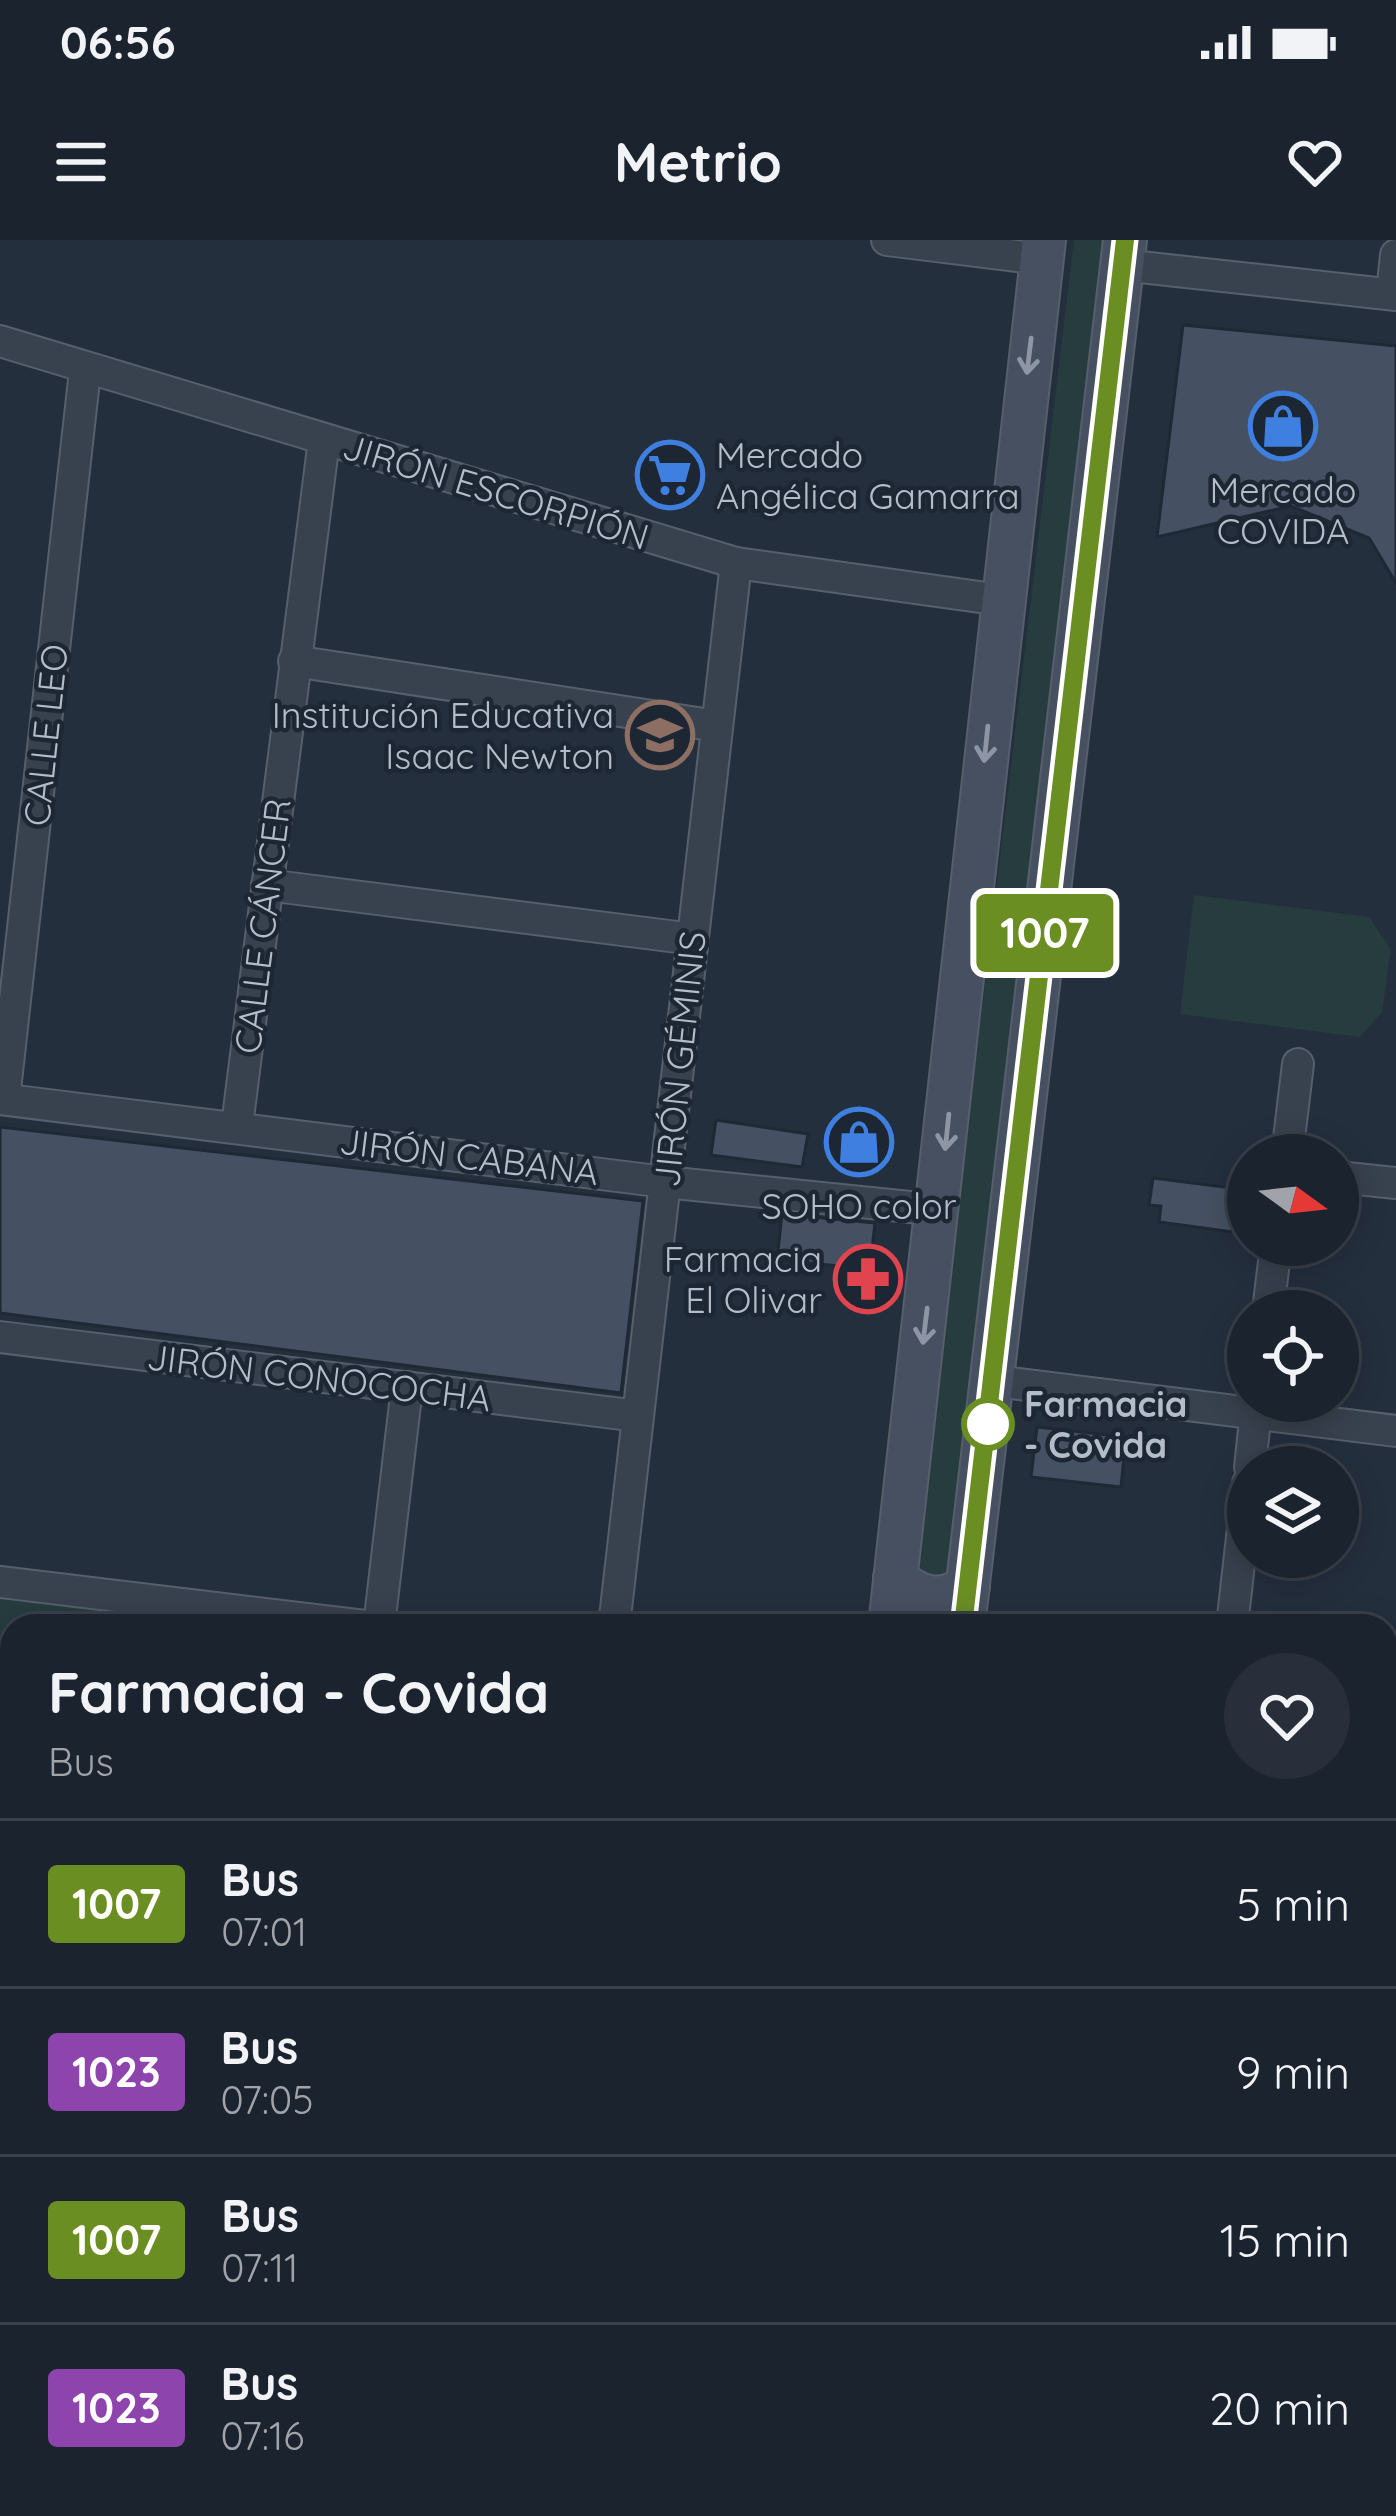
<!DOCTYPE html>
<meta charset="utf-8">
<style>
body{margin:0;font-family:Quicksand,sans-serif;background:#282f3a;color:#f1f3f6;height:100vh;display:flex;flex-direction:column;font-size:45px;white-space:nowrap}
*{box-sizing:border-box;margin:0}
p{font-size:39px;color:#a0a4aa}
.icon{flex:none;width:66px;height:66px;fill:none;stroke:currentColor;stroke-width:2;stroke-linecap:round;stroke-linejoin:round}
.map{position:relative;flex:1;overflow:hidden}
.details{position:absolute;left:0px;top:1374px;width:1398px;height:903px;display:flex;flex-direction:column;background:#1b232e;border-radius:36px 36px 0 0;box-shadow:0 6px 30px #0003,0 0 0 3px #39404a}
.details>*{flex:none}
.badge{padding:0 24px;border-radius:9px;font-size:42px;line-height:78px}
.needle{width:78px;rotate:105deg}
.tools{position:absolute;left:1227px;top:894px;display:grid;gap:24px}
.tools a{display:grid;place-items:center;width:132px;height:132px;border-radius:50%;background:#1b232e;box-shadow:0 6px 30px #0003,0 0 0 3px #39404a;font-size:60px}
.map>.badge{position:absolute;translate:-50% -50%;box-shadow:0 0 0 6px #fff}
.round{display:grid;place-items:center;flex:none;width:126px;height:126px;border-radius:63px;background:#282f3a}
.summary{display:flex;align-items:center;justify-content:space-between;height:204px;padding:0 48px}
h1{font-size:57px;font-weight:700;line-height:90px}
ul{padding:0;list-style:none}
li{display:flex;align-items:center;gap:36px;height:168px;padding:0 48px;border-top:3px solid #39404a}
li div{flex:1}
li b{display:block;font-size:45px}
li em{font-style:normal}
li .badge{min-width:132px;font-weight:700;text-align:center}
.status{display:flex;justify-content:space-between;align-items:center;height:84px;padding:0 60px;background:#1b232e;direction:ltr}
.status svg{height:33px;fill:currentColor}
header{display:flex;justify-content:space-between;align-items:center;height:156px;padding:0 48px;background:#1b232e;font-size:54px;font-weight:700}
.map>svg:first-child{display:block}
.green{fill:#263c3f}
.building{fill:#455162;stroke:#1f2835;stroke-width:3}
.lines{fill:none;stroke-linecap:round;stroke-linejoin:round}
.minor-casing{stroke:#565f6c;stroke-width:34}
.secondary-casing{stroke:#565f6c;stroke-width:46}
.minor{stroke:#38414e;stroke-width:30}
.secondary{stroke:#465061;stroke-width:42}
.oneway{stroke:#8e96a5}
.line-casing{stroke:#fff;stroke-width:27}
.line{stroke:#6b8e23;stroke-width:18}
.stop-dot{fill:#fff;stroke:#6b8e23;stroke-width:6}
.labels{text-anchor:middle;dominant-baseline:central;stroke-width:9;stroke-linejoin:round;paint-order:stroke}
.poi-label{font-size:36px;fill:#b4bcc9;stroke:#1d2633}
.street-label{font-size:36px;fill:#b4bcc9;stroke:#1d2633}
.stop-label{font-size:36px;font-weight:bold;fill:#b4bcc9;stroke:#1d2633;text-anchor:start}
</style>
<div class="status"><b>06:56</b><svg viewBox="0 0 49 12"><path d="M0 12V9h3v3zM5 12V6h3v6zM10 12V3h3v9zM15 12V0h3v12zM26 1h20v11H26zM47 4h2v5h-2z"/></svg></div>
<header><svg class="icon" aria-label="menu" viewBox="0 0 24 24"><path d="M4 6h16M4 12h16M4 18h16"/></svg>Metrio<svg class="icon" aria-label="heart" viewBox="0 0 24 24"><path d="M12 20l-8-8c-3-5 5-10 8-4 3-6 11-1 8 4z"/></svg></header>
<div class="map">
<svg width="1396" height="2276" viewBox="0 0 1396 2276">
<rect width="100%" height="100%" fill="#242f3e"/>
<g class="green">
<polygon points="1074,0 1107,0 942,1386 908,1386"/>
<polygon points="1194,655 1369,677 1391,709 1382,772 1360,797 1180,774"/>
<polygon points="0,1352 281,1386 12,1386 12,1734 0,1711"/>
<polygon points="0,2159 12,2160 11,2276 0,2276"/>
</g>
<g class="building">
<polygon points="1183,85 1396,106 1396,343 1369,298 1291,266 1157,297"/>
<polygon points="716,880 808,894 802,927 711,915"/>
<polygon points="0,887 643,961 621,1153 0,1073"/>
<polygon points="1153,938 1248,950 1248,994 1159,982 1161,966 1149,965"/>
<polygon points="782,974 875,983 870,1029 777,1020"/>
<polygon points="1037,1187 1126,1197 1121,1247 1031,1237"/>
</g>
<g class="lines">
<defs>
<g id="minor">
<polyline points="887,0 1041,19"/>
<polyline points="1122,25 1396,55"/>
<polyline points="1392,54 1396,15"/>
<polyline points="0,101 736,323 1001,360"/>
<polyline points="294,421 717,486"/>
<polyline points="267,645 693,699"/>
<polyline points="0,859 665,942 939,970"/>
<polyline points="4,859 85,131"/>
<polyline points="237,886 324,200"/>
<polyline points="1287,915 1298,824"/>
<polyline points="1338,937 1396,943"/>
<polyline points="1268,1071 1276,1005"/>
<polyline points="0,1097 638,1176"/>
<polyline points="994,1141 1396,1191"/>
<polyline points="1250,1227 1257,1161"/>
<polyline points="0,1342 365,1386"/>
<polyline points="379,1386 407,1147"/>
<polyline points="614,1386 736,323"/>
<polyline points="1232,1386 1248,1243"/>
<polyline points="1386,1435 1396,1436"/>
<polyline points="1386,1687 1396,1688"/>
<polyline points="0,1725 12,1747"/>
<polyline points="1193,2265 1197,2276"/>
<polyline points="37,2276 38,2265"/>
<polyline points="275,2276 277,2265"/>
<polyline points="513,2276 514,2265"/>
</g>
<g id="secondary">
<path d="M895 1338C920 1360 939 1364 968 1347"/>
<polyline points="890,1386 1044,0"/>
<polyline points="963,1386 1125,0"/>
<polyline points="828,2265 830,2276"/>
<polyline points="918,2265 921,2276"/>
</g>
</defs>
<use href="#minor" class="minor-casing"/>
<use href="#secondary" class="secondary-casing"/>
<use href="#minor" class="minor"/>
<use href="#secondary" class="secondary"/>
</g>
<defs><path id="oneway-shaft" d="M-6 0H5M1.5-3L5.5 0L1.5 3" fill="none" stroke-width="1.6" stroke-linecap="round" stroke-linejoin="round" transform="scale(3)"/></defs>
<g class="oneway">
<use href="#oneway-shaft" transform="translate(1029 116) rotate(97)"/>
<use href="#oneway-shaft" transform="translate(986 504) rotate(96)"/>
<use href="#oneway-shaft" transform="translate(947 892) rotate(96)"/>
<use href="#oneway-shaft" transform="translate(925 1086) rotate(97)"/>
</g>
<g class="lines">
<defs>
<polyline id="line" points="963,1386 1125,0"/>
</defs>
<use href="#line" class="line-casing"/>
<use href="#line" class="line"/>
</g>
<defs>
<symbol id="shop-ring" viewBox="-11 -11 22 22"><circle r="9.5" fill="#1d2633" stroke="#3f7fe0" stroke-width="1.5"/><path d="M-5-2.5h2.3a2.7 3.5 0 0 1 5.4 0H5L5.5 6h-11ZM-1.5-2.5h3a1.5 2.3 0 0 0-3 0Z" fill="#3f7fe0"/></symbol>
<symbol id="supermarket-ring" viewBox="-11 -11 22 22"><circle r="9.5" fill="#1d2633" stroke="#3f7fe0" stroke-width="1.5"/><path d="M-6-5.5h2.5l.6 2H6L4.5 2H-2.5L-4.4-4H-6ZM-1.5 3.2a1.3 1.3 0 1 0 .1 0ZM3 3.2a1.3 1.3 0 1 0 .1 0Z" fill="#3f7fe0"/></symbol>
<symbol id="school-ring" viewBox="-11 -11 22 22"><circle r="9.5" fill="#1d2633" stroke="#8d6e63" stroke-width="1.5"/><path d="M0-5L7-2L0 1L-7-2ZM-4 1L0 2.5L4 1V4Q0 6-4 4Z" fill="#8d6e63"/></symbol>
<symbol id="pharmacy-ring" viewBox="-11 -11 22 22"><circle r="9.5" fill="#1d2633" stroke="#e0444e" stroke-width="1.5"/><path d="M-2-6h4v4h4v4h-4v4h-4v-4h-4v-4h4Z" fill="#e0444e"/></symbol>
</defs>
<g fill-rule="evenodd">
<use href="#shop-ring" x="1245" y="148" width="76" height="76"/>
<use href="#supermarket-ring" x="632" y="197" width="76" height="76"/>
<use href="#school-ring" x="622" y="457" width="76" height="76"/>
<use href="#shop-ring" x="821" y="864" width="76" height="76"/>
<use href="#pharmacy-ring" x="830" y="1001" width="76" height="76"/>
</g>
<circle class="stop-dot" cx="988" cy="1184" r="24"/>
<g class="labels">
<g class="poi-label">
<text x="716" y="214" text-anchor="start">Mercado<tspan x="716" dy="41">Angélica Gamarra</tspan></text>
<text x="1283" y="249">Mercado<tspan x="1283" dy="41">COVIDA</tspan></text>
<text x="614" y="474" text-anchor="end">Institución Educativa<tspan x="614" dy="41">Isaac Newton</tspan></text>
<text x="859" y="965">SOHO color</text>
<text x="822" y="1018" text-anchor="end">Farmacia<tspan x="822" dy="41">El Olivar</tspan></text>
</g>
<g class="street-label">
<text transform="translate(496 251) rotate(17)">JIRÓN ESCORPIÓN</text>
<text transform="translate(45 495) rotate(-84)">CALLE LEO</text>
<text transform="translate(262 686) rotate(-83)">CALLE CÁNCER</text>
<text transform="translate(679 819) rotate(-84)">JIRÓN GÉMINIS</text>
<text transform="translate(469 916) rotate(7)">JIRÓN CABANA</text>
<text transform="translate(319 1137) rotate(7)">JIRÓN CONOCOCHA</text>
</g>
<g class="stop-label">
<text x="1024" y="1163">Farmacia<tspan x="1024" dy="41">- Covida</tspan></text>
</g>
</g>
</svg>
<div class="tools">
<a><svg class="needle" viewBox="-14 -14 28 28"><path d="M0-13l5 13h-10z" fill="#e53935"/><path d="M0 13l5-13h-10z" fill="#a0a4aa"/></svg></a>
<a><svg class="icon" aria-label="locate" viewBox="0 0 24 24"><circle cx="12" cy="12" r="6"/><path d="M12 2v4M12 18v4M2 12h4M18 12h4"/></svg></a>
<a><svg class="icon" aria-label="layers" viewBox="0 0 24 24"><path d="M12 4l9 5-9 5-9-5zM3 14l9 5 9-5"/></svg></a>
</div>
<b class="badge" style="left:1045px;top:693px;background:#6b8e23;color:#fff">1007</b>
<section class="details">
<div class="summary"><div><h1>Farmacia - Covida</h1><p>Bus</p></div><a class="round"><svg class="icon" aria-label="heart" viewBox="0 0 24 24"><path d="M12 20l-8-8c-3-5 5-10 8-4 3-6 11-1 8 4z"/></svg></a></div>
<ul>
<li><span class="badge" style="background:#6b8e23;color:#fff">1007</span><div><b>Bus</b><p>07:01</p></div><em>5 min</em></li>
<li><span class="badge" style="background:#8e44ad;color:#fff">1023</span><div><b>Bus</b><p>07:05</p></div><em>9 min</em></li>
<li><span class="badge" style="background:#6b8e23;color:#fff">1007</span><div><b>Bus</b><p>07:11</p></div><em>15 min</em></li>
<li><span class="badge" style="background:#8e44ad;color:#fff">1023</span><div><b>Bus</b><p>07:16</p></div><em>20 min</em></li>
</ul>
</section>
</div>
